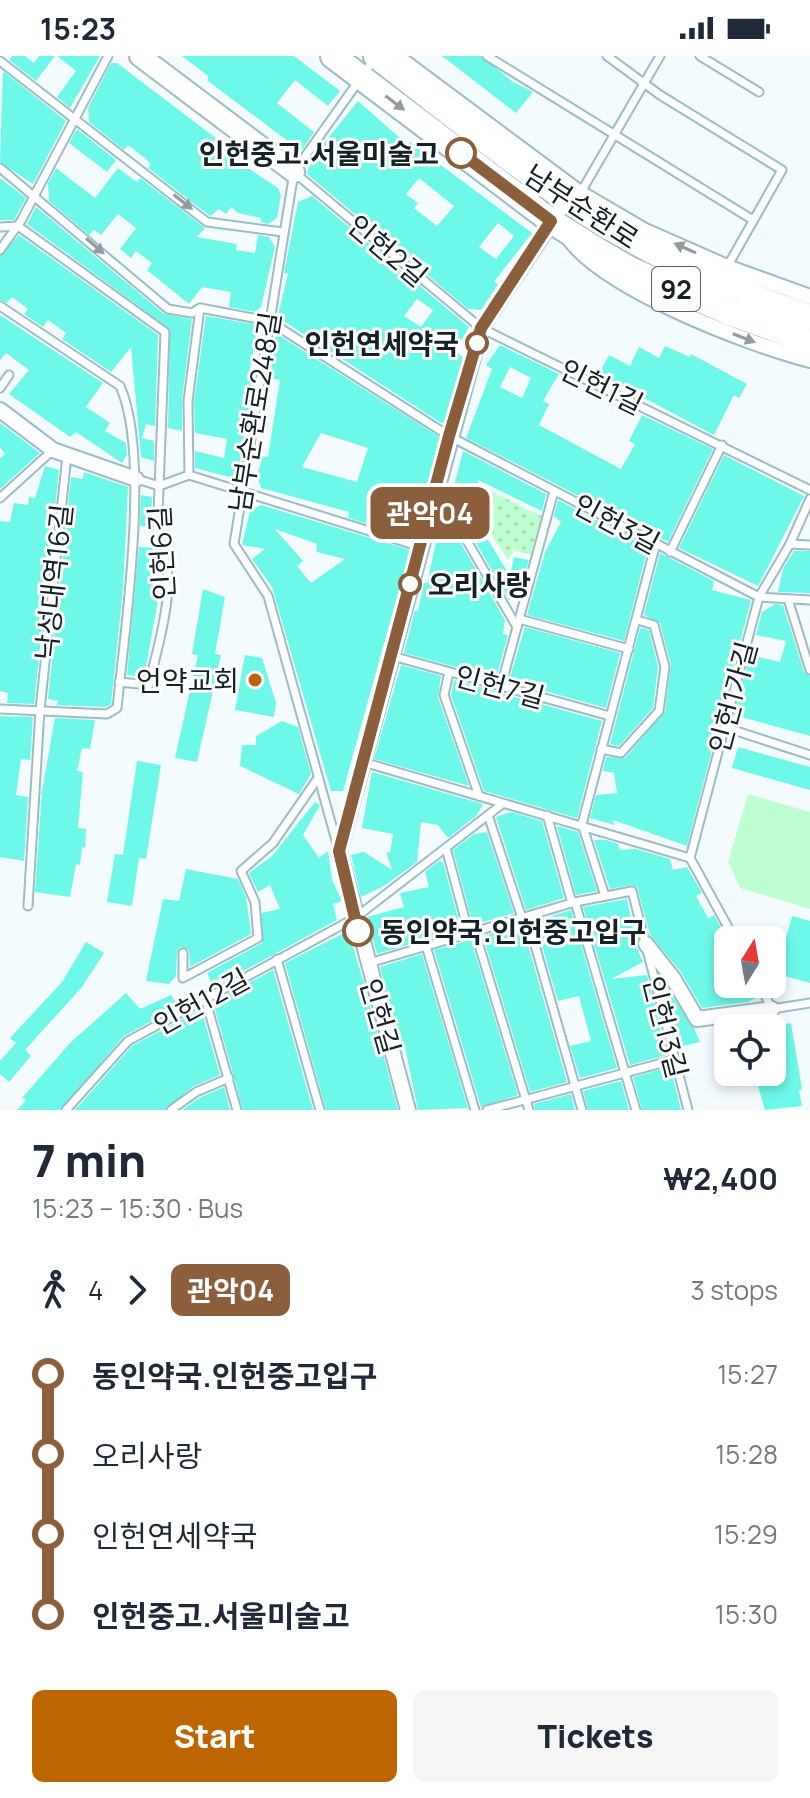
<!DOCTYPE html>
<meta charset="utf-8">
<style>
body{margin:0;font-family:Manrope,"Noto Sans KR",sans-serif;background:#f6f6f7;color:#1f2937;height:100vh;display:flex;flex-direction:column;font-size:30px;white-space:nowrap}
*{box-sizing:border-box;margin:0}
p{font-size:26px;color:#747a83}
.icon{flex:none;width:44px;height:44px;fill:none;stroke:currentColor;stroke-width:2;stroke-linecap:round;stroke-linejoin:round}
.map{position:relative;height:1054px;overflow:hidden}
.side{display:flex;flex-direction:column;background:#fff;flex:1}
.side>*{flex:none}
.badge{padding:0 16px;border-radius:12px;font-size:28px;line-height:52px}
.needle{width:52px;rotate:11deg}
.controls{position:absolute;left:714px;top:870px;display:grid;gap:16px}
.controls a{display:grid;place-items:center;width:72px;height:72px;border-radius:12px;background:#fff;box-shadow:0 4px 12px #0003;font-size:40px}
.map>.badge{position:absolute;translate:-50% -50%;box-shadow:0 0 0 4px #fff}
.legs{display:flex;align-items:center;gap:12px;height:88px;padding:0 32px;font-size:26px}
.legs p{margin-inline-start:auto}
.head{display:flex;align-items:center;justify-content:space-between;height:136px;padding:0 32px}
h1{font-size:44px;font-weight:800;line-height:60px}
.cta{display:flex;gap:16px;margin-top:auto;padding:16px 32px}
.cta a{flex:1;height:92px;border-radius:12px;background:#bd6500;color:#fff;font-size:32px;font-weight:800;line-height:92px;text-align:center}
.cta a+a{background:#f6f6f7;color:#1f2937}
ul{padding:0 32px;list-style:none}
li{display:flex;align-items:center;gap:28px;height:80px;font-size:30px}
li i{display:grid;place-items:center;width:12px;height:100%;margin:0 10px;background:currentColor}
li i::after{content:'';width:20px;height:20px;margin:-10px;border:6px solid;border-radius:50%;background:#fff}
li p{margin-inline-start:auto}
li:first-child i{background:linear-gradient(#0000 50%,currentColor 0)}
li:last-child i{background:linear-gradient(currentColor 50%,#0000 0)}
.status{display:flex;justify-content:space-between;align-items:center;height:56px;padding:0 40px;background:#fff;direction:ltr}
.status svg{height:22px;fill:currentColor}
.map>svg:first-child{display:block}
.grass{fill:#beffd1}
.park{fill:url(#park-dots)}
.building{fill:#6ef8e9;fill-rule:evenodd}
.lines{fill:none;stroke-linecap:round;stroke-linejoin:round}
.lane-casing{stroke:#9abdc7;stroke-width:11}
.street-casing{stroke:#9abdc7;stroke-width:18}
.secondary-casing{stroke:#9abdc7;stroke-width:24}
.primary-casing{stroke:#9abdc7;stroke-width:28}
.lane{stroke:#fff;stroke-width:7}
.street{stroke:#fff;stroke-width:14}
.secondary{stroke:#fff;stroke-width:20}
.primary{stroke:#fff;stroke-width:24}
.oneway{fill:#959b9d}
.line-1-casing{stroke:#fff;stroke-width:18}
.line-1{stroke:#8b5e3c;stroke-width:12}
.stop-1-dot{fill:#fff;stroke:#8b5e3c;stroke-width:4}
.poi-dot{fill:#bd6500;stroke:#fff;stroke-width:3}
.labels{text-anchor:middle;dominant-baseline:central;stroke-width:6;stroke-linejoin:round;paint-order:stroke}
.shield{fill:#fff;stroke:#5a6466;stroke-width:2}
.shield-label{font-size:26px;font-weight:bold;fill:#142125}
.stop-label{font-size:28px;font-weight:bold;fill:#142125;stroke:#fff;text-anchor:end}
.street-label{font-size:28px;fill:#142125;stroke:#fff}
.poi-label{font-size:28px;fill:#142125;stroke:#fff;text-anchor:end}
</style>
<div class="status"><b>15:23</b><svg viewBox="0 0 49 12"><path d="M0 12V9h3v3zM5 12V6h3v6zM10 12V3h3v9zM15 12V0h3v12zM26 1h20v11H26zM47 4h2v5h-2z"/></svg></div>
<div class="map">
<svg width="810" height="1054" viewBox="0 0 810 1054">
<defs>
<pattern id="park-dots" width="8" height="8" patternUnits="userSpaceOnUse" patternTransform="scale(2)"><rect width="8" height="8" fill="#beffd1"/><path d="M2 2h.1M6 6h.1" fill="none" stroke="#a2dab3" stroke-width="1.8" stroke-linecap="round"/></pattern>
</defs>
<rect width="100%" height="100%" fill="#f4fbfe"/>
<polygon class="grass" points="748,738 810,756 810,853 740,832 728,806"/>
<polygon class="park" points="483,431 543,461 533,500 514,494 508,504 479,460"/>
<g class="building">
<polygon points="12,0 25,0 34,7 39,0 55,0 36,25 9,4"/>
<polygon points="57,0 100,0 70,52 57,41 76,15"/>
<polygon points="182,0 294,0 340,35 328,50 295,24 277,47 314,76 301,95 208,25 208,20"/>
<polygon points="442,0 481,0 513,26 533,36 516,57"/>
<polygon points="111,7 117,7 234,96 230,100 278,132 281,139 277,162 268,168 261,166 261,162 238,157 231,151 226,158 219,153 210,160 148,112 151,108 146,103 128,89 124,94 89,66 88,52"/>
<polygon points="3,15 66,65 33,128 0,106"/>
<path d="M358 45 408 89 410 86 532 177 494 226 498 228 481 254 468 253 398 194V186L377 170 374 174 307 118 311 103ZM419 122 454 150 437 170 414 152 418 147 406 138ZM498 167 514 180 496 203 479 191Z"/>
<polygon points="77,73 116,104 107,116 69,87"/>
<polygon points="56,112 95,142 118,112 137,126 140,122 205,172 197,181 237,188 236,194 255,197 258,179 269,181 275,191 261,251 255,256 229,251 231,236 202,231 189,248 147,214 152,207 136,195 131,202 120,193 136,172 118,158 101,179 94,174 89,179 49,145 48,127"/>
<polygon points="0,122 26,142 14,164 0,164"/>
<path d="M312 140 469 271 455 295 463 301 445 366 441 367 282 264 279 256 288 217H284L298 146ZM417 243 433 254 421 271 404 260Z"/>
<polygon points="36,151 164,258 192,263 182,344 182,375 168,372 170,273 27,168"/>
<polygon points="19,179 158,279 155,370 146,368 142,382 154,385 154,405 141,401 131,291 111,316 62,283 66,277 48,264 43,271 24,258 28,253 12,241 7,247 0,244 0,200"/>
<polygon points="0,259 103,327 86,351 110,367 105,375 126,387 127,399 122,407 76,376 70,381 9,338 29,314 6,297 0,304"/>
<polygon points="206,260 258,269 250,313 256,314 237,423 195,412 195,395 224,402 227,383 195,377 194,345"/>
<path d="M280 280 441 382 414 482 348 462 349 456 261 432 257 420 263 400 268 401 280 324 268 322 275 281ZM321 377 368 392 357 426 302 411Z"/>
<path d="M500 289 559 318 543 345 549 348 539 369 621 413 635 388 629 385 642 359 713 393 668 486 466 382 492 313 486 309ZM510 311 531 322 522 342 500 331Z"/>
<polygon points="665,290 690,301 691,298 747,328 739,342 734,339 714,379 599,318 609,299 630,310 639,291 659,302"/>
<polygon points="0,367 40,397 0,433 0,402 5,398 0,391"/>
<polygon points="463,395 546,438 542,455 478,424 473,459 510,520 514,501 529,504 519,538 509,544 465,468 446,461"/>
<polygon points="724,399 804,440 758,530 679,492"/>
<polygon points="45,410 59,414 34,648 7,647 8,637 0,635 0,465 10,466 14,447 28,449 29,441 35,442"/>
<polygon points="84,416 128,431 123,533 111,648 106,651 57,649 58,645 48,643 71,421 83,423"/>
<polygon points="141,439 152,441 151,471 140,470"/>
<polygon points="558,444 648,491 624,585 527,559 545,496 561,466 554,460"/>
<path d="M261 449 410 494 343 735H331L272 531 252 503 265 493 242 489 250 455ZM275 473 317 488V496L345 503 311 527 297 510 303 505Z"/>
<polygon points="443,473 455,477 505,564 503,578 508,579 496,622 404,597 415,554 418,555 424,527 427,527 438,477 442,478"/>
<polygon points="139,491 153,492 159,507 157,550 144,621 127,619"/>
<polygon points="794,495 810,495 810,537 778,536 783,513"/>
<polygon points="660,497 714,525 712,534 751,544 687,790 613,764 614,769 590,762 596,739 617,737 614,717 603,715 606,701 625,702 665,656 671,609 660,567 644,559"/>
<polygon points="203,533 225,541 215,598 221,599 197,706 175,702 198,599 192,598"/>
<polygon points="775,548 783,549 804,616 810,620 810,680 734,659 750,599 780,606 786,585 756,579 762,556"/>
<polygon points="525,571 620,597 606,652 509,625"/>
<polygon points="640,572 649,574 658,611 653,652 619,690 610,688"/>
<polygon points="245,599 262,602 276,647 274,661 235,654"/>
<polygon points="401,609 441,620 438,641 469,730 374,703"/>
<polygon points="454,624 602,665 577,762 484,735 451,639"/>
<polygon points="0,660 33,661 30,704 21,703 16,739 28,741 24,805 0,801"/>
<polygon points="55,662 95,664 90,693 82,692 77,715 83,716 78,772 86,773 85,792 82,791 80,809 76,808 70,841 35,836 42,735"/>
<polygon points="282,665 298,671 311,718 299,738 240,710 242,689 256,689 256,680"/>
<polygon points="738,691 810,711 810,734 732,712"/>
<polygon points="137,705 161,709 146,803 139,802 132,850 107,846 115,798 123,799"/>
<polygon points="372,716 483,748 477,759 448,782 438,769 421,766 417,806 384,830 361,841 351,799 364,796 392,814 386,796 390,797 393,778 362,772"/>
<polygon points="315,746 320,749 303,779 319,802 328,795 332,824 342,845 333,848 337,864 214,931 207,917 262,887 262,857 280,853 270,829 258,836 249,817 272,800"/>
<polygon points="511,756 542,765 564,842 526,854 496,761"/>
<polygon points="557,770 578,776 597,835 576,839"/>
<polygon points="487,776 514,857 473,869 453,794 474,778"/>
<polygon points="594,784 606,784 618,788 620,794 636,793 670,803 673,814 687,811 702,837 696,840 708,862 714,859 728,885 728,937 753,928 758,941 748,946 702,952 681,916 650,879 637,831 632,829 610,833"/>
<polygon points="439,805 443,806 461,873 377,898 367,861 404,851 400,837 429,831 425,816"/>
<polygon points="186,813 238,823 246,841 251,878 190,911 189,894 180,891 177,896 176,920 169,928 146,925 163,843 179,845"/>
<polygon points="627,843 636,890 643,906 611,923 647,919 667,999 630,1009 583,851"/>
<polygon points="571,854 617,1012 580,1022 570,990 591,985 579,940 558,945 535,865"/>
<polygon points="792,860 810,865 810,927 784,920 778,911"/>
<polygon points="522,868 567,1026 530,1036 483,880"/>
<polygon points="348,875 364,927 398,1054 326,1054 285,907"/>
<polygon points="471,884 518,1039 481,1051 434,894"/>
<polygon points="86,886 104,897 82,931 25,994 31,1000 9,1026 0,1018 0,1005 16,987 10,982 62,926"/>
<polygon points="422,898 468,1052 418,1054 405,991 402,992 380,911"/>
<polygon points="273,914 313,1054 243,1054 213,946"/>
<polygon points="661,923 694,972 700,986 679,991"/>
<polygon points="126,937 140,953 171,939 178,951 124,980 60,1054 17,1054 26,1044 22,1042 70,987"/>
<polygon points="201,953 220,1019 192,1031 165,1054 75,1054 132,990"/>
<polygon points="791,967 802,1033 799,1034 802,1050 765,1054 754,1016 772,1016 772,970"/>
<polygon points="670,1011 681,1054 642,1054 633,1021"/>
<polygon points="621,1025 629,1054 588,1054 583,1035"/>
<polygon points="224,1031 230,1054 182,1054 199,1042"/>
<polygon points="571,1038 575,1054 535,1054 534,1048"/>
</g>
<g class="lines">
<defs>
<g id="lane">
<polyline points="487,0 753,164"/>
<polyline points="607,0 660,39 782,114 727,211"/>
<polyline points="700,0 759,36"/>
<polyline points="0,5 207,166 283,176"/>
<polyline points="0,112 168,253 192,257 200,252 269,265 449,380 759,541 810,544"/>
<polyline points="295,117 481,272 810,434"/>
<polyline points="581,136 660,0"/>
<path d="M0 171 18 170 165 276 157 485C182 521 157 590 149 629L119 626"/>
<polyline points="0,194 21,165 108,0"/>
<path d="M0 250 120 330C151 399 125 573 117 652L107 658 0 653"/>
<polyline points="0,332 9,319"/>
<polyline points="189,419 188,345 200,252"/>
<polyline points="137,423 159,430 189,419 421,491"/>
<polyline points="0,442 53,394"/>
<polyline points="429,463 459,471 517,571"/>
<polyline points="790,488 810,489"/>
<polyline points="670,496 722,389"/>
<polyline points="788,543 810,614"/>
<polyline points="519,563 629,593"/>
<polyline points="392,600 610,660"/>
<polyline points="449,616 444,639 479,740"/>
<polyline points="501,630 554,435"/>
<polyline points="724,671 810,699"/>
<polyline points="601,693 621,697 659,655 665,611 654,569 637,564"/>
<polyline points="363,706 690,802 735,884"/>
<polyline points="488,759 522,862"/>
<polyline points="547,759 572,847"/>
<polyline points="337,788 268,540 234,488 294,116 375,2"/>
<polyline points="446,792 469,878"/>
<polyline points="690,802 759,541 790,488 810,443"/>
<polyline points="605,840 582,768 656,487"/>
<polyline points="575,846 636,1054"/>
<polyline points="28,850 40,654 67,399"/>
<polyline points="527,861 582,1054"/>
<polyline points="475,876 529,1054"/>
<polyline points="426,890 475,1054"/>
<polyline points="183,897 183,922 258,882 255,846 241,815 273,787 318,722"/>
<polyline points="277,903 320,1054"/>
<polyline points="369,907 575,846 632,835 688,1054"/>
<polyline points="759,928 772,953 810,947"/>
<polyline points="205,942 237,1054"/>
<polyline points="66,1054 128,985 355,862 501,749"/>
<polyline points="171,1054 196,1036 229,1022"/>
<polyline points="487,1054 673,1004"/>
</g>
<g id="street">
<polyline points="396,0 580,137 645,175 727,211 810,241"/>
<path d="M568 181C604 233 748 288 810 304"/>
<polyline points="0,354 53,394 136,423"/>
<polyline points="646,888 673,922 697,963 772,953"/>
<polyline points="408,1054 339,795 481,272 566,144"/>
</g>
<polyline id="secondary" points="140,0 294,116"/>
<g id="primary">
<polyline points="333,0 551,165 599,195 630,213 730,257 810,286"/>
<path d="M376 0C438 48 500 98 565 143 639 195 724 232 810 261"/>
</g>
</defs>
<use href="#lane" class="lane-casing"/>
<use href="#street" class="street-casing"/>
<use href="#secondary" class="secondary-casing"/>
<use href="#primary" class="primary-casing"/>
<use href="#lane" class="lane"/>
<use href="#street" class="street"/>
<use href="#secondary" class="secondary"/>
<use href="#primary" class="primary"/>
</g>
<defs><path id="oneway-solid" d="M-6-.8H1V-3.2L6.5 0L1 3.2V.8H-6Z" transform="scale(2)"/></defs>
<g class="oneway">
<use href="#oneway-solid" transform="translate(395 47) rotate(37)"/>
<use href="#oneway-solid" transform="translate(183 146) rotate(38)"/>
<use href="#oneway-solid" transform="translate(95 190) rotate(41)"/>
<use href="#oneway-solid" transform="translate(685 192) rotate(-156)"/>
<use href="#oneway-solid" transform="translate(744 282) rotate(21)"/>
</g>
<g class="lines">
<defs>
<polyline id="line-1" points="358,875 339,795 449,380 481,272 551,165 461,97"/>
</defs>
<use href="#line-1" class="line-1-casing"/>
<use href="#line-1" class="line-1"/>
</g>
<g class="stop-1-dot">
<circle cx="461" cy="97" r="14"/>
<circle cx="477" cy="287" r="10"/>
<circle cx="410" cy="528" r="10"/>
<circle cx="358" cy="875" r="14"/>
</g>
<circle class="poi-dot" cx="255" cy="624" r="8"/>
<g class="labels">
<rect class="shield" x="652" y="211" width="48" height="44" rx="6"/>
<g class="shield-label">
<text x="676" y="233">92</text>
</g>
<g class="stop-label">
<text x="439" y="97">인헌중고.서울미술고</text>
<text x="459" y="287">인헌연세약국</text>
<text x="428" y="528" text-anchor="start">오리사랑</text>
<text x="380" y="875" text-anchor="start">동인약국.인헌중고입구</text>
</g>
<g class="street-label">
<text transform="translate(582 150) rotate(33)">남부순환로</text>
<text transform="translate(388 194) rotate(40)">인헌2길</text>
<text transform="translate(602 330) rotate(26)">인헌1길</text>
<text transform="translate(254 356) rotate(-81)">남부순환로248길</text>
<text transform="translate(617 467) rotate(28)">인헌3길</text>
<text transform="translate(161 497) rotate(-93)">인헌6길</text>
<text transform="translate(53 526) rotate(-84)">낙성대역16길</text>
<text transform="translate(500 630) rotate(15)">인헌7길</text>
<text transform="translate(732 641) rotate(-75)">인헌1가길</text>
<text transform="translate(201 945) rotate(-29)">인헌12길</text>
<text transform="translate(381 960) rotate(74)">인헌길</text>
<text transform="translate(666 971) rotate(76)">인헌13길</text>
</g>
<g class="poi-label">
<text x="239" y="624">언약교회</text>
</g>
</g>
</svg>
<div class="controls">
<a><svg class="needle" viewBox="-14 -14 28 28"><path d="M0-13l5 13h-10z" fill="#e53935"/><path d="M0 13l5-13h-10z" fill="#747a83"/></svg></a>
<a><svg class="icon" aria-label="locate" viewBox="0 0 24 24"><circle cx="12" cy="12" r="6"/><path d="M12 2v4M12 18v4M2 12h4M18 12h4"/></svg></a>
</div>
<b class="badge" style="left:430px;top:457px;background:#8b5e3c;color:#fff">관악04</b>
</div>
<section class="side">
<div class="head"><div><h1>7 min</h1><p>15:23 – 15:30 · Bus</p></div><b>₩2,400</b></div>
<div class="legs"><svg class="icon" aria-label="walk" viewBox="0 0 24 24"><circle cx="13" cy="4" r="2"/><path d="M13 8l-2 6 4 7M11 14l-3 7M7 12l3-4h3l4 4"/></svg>4<svg class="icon" aria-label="forward" viewBox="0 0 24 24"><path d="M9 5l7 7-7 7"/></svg><b class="badge" style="background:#8b5e3c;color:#fff">관악04</b><p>3 stops</p></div>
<ul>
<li><i style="color:#8b5e3c"></i><b>동인약국.인헌중고입구</b><p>15:27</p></li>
<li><i style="color:#8b5e3c"></i><span>오리사랑</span><p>15:28</p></li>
<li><i style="color:#8b5e3c"></i><span>인헌연세약국</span><p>15:29</p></li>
<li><i style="color:#8b5e3c"></i><b>인헌중고.서울미술고</b><p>15:30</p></li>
</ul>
<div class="cta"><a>Start</a><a>Tickets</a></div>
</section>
